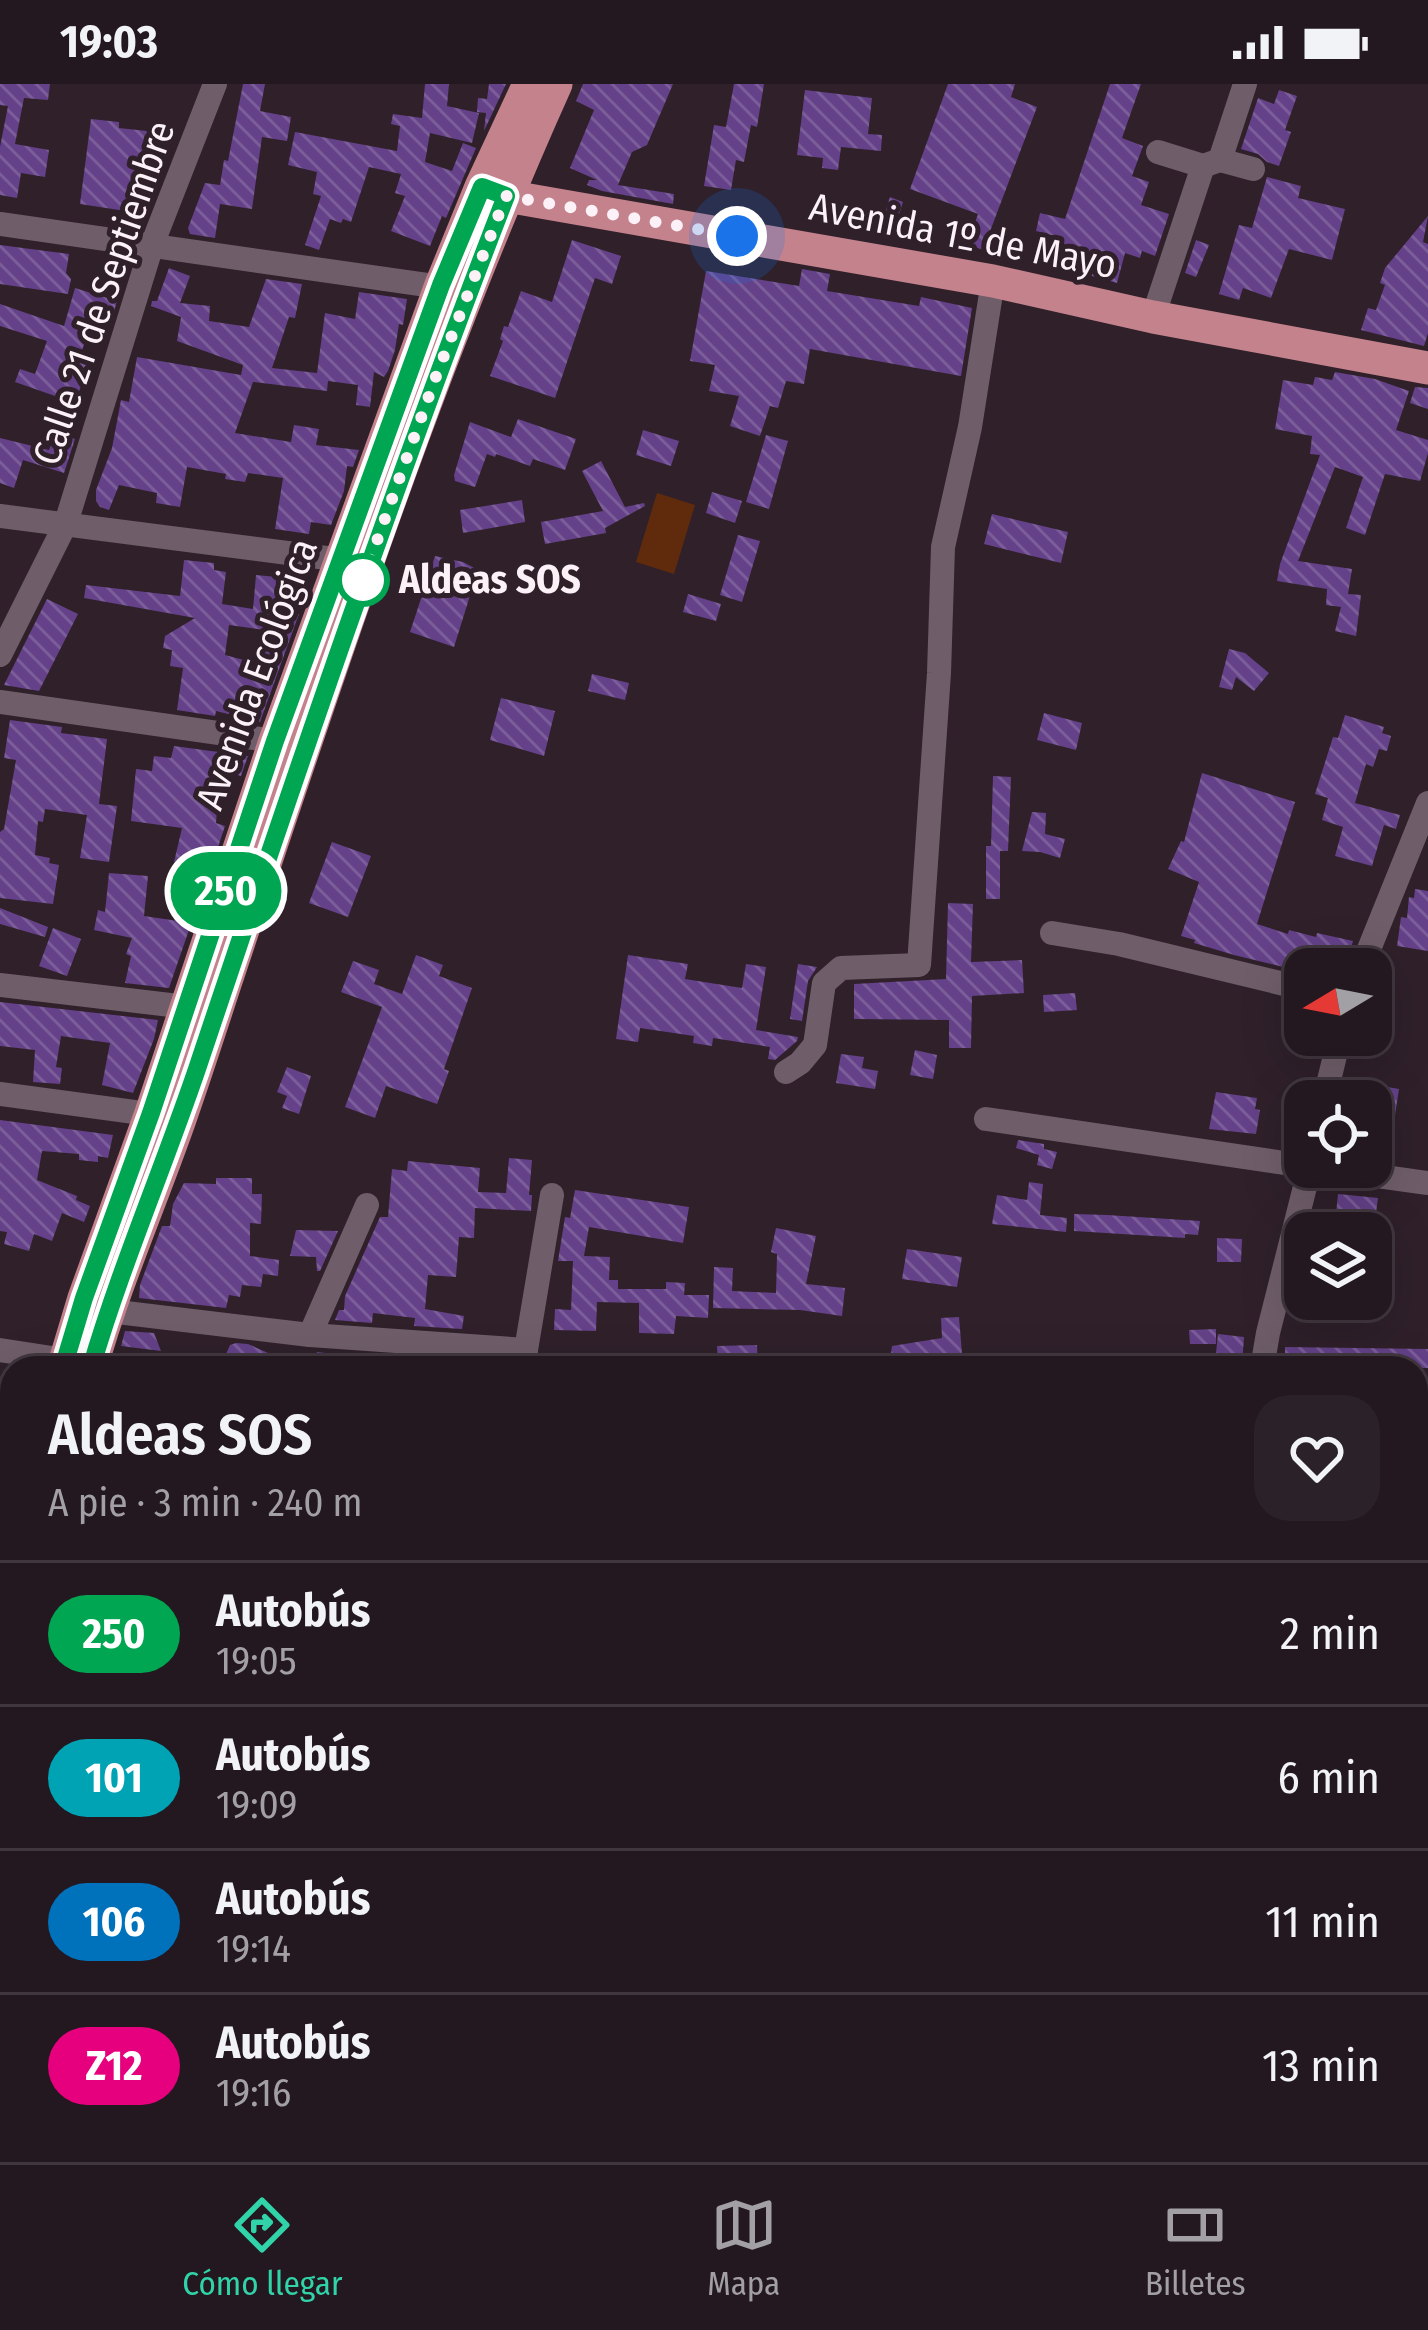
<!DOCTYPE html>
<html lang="es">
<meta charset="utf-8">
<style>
body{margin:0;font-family:"Fira Sans Condensed",sans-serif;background:#2b2129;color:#f1f3f6;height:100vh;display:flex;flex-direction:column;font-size:45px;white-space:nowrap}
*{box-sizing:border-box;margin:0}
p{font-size:39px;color:#a3a0a5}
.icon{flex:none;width:66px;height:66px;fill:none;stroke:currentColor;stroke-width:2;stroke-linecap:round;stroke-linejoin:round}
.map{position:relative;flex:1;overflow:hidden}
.drawer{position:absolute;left:0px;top:1272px;width:1428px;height:807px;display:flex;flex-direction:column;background:#231820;border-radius:36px 36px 0 0;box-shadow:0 12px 48px #0002,0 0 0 3px #40373e}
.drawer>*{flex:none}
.badge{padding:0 24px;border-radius:39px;font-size:42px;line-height:78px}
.needle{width:78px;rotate:260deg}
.tools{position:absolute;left:1284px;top:864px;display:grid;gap:24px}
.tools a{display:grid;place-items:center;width:108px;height:108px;border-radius:24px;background:#231820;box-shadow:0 12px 48px #0002,0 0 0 3px #40373e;font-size:60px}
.you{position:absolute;width:60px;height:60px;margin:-30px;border:9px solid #fff;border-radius:50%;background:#1a73e8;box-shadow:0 0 0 18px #1a73e833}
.map>.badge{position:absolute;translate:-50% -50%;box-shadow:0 0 0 6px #fff}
.round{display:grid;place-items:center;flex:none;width:126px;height:126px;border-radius:36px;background:#2b2129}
.headline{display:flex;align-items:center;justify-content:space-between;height:204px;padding:0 48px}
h1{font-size:57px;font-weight:600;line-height:90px}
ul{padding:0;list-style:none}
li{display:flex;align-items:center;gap:36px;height:144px;padding:0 48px;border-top:3px solid #40373e}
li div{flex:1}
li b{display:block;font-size:45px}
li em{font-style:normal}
li .badge{min-width:132px;font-weight:700;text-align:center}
.status{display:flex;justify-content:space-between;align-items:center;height:84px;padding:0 60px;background:#231820;direction:ltr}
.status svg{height:33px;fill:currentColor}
.tab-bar{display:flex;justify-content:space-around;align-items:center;height:168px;border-top:3px solid #40373e;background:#231820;font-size:33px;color:#a3a0a5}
.tab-bar a{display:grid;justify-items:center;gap:6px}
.tab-bar .selected{color:#31d4a9}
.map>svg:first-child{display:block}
.pitch{fill:#602b0c}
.building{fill:url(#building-back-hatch);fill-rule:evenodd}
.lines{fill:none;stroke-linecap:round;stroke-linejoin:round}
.minor{stroke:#6f5e69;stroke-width:24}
.major{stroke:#c4828d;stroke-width:33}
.line-casing{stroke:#fff;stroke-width:27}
.line{stroke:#00a651;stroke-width:18}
.walk{stroke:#fbf1f7;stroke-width:12;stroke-dasharray:0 21.6}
.stop-dot{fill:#fff;stroke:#00a651;stroke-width:6}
.labels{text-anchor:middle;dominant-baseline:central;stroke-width:10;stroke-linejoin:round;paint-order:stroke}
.street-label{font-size:39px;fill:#fbf1f7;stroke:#2f202a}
.stop-label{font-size:39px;font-weight:bold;fill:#fbf1f7;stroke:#2f202a;text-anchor:start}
</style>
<div class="status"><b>19:03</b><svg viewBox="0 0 49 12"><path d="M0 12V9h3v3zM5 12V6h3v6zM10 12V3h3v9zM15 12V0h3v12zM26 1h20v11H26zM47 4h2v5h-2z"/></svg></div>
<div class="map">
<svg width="1428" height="2078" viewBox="0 0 1428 2078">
<defs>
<pattern id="building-back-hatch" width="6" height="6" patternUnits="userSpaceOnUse" patternTransform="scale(3)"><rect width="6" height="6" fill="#644188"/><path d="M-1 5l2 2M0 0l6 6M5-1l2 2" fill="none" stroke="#7b5d9a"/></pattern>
</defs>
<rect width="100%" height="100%" fill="#2f202a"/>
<polygon class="pitch" points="657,409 695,421 674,490 636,478"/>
<g class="building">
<polygon points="0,0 50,0 48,16 24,14 15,60 49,66 45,93 21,89 17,114 0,111 0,63 8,22 0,21"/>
<polygon points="243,0 265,0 260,27 291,33 287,57 262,53 252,125 220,120 215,154 190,150 188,144 205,99 220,101 224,76 228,77"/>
<polygon points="425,0 449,0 447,22 479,29 472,59 430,49 425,78 452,87 463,59 476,64 446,134 442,132 430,162 391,147 405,112 395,109 401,90 369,83 351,138 343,135 341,139 330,135 319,166 305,161 321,112 313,110 317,88 288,81 295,48 397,67 400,42 391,40 393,30 422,34"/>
<polygon points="489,0 506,0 484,47 486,29 477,28 478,14 487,15"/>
<polygon points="583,0 673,0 647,61 632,68 618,101 674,110 673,120 602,107 587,101 589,96 597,96 570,84 594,26 576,17"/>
<polygon points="734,0 764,0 757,43 751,41 744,78 736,76 731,106 704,102 714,41 726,43"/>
<polygon points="948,0 1015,0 1011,13 1037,23 983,166 967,160 978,130 910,105"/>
<polygon points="1110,0 1141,0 1122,54 1143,62 1132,92 1149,98 1141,121 1169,130 1155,172 1142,167 1140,174 1125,169 1117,199 1078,188 1077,191 1050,182 1059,153 1036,147 1040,129 1065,135"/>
<polygon points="805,6 872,14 868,50 882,51 881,67 841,63 838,86 822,84 823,74 797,71"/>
<polygon points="1279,6 1297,12 1285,46 1291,48 1279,82 1267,78 1258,70 1241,65 1258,14 1274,20"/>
<polygon points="91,35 119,38 119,44 156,48 145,130 80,120"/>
<polygon points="1267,93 1301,102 1298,114 1345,125 1332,176 1289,165 1271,214 1243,204 1239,216 1219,210 1239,141 1252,144"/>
<polygon points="890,113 903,118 892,152 878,148"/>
<polygon points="1428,132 1423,158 1428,160 1428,249 1424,262 1361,246 1368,224 1376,226 1385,201 1380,199 1385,184"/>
<polygon points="572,156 621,172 612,200 595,194 555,314 490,292 503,257 500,255 504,242 508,243 521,207 552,218"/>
<polygon points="1196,156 1209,161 1196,193 1185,189"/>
<polygon points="0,161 69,170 66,189 71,195 68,210 0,200"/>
<polygon points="169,184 190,192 180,219 210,222 209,237 249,243 266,195 302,200 295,234 289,233 272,284 317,289 325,229 355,235 359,208 407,215 403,241 399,240 395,266 388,287 384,293 374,288 370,323 356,321 358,301 328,297 327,307 253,298 235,349 291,358 294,341 319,345 316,361 359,366 353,383 347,382 344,407 331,441 311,438 309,450 275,445 283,394 248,389 245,398 225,395 226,390 187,383 180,423 156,419 157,409 119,401 109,426 100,423 96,417 96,406 112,364 121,316 129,318 137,273 241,291 243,281 177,257 181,233 151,222 152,217 157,217"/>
<polygon points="802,185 830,190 827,207 919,222 921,213 972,224 961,292 810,265 804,300 786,297 778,324 770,322 760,352 730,342 739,312 709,307 715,281 690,277 706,187 799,202"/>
<polygon points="75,204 117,217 111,238 94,232 80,272 81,277 89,279 75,319 15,298 20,285 35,290 47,257 0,242 0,220 64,242"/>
<polygon points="1335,288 1375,295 1409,307 1396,346 1428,356 1428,369 1420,397 1385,390 1365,451 1346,444 1363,393 1335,383 1298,477 1352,485 1348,510 1361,511 1356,552 1335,547 1341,523 1326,521 1327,505 1277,497 1280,480 1320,371 1310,370 1312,352 1275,345 1283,296 1313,301 1315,293 1332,296"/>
<polygon points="1415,303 1428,304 1428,325 1410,319"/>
<polygon points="518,335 576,355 565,386 533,375 530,382 496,370 495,373 487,370 475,403 455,397 454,391 470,338 511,353"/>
<polygon points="643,346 679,357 671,382 636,371"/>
<polygon points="56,348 75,355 64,389 23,376 14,404 0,399 0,354 49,366"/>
<polygon points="766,351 788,357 769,425 746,418"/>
<polygon points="601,377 625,423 644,419 645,422 605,444 606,449 545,460 541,438 603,427 582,387"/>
<polygon points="712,408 742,417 735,439 706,429"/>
<polygon points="522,416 525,438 463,449 460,426"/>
<polygon points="992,430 1068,448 1061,479 984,460"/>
<polygon points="738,451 760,457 742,518 720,511"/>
<polygon points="435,472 463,478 478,486 454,563 410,548"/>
<path d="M184 476 214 479V486L226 488 222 520 253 525 256 491 288 494 284 529 299 530 260 638 216 627 215 632 177 626 183 584 170 582 172 566 163 564 165 552 195 534 84 514 86 501 180 512ZM229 541 271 547 259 580 225 571Z"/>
<polygon points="688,510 721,520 716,537 683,528"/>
<polygon points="47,515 78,530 39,607 4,601"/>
<polygon points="1229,565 1245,569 1269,589 1254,607 1236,593 1232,606 1219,603"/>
<polygon points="592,590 629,599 625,616 588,607"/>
<polygon points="501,614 555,627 544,672 490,656"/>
<polygon points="1044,629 1082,639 1076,666 1037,656"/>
<polygon points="1345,631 1384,643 1382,649 1391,652 1387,667 1379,665 1373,683 1366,680 1355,719 1400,731 1396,745 1384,741 1372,782 1335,772 1343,743 1322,736 1328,714 1315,710 1333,653 1338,654"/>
<polygon points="10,636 62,643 61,649 107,655 99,720 117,722 109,778 80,774 87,731 45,725 43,738 38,737 35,771 50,774 49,779 59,781 53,820 0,814 0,748 4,745 16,676 4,674"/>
<polygon points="174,662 248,672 241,692 224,688 222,702 219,702 216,739 225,742 210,787 174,778 182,744 131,737 136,685 152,687 154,672 171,674"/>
<polygon points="1202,689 1295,718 1257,840 1288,850 1289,846 1316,853 1317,849 1353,857 1345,885 1305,885 1304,888 1234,871 1194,859 1195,856 1181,852 1199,798 1168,785 1181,757 1184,758"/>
<polygon points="993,692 1011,693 1008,767 1000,767 1000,815 986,815 986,762 991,762"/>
<polygon points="1032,728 1046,729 1045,750 1065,755 1060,774 1040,768 1022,767"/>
<polygon points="332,758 371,772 348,833 309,819"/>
<polygon points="109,789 148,792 144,832 178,837 190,807 201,811 169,904 125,899 131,872 126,870 132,854 94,846 98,826 105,828"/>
<polygon points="1415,805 1428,807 1428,867 1397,862 1401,833 1407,834 1409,813 1414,814"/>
<polygon points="948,819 973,820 971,878 1022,876 1024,909 972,912 971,964 949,964 949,936 854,935 854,900 946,895"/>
<polygon points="0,824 48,843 45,853 0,840"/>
<polygon points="53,844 81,855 67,892 39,882"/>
<polygon points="416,871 443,881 439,892 472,904 444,985 449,987 437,1020 386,1002 375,1034 345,1023 382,923 341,908 353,877 379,886 374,900 402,910"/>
<polygon points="628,871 688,880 685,895 742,904 746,880 766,883 756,946 798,953 797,957 775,976 768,975 770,963 713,954 712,962 693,959 694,952 640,944 638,958 616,955"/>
<polygon points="798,880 817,883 808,897 802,937 790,935"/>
<polygon points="1075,909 1077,926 1044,928 1043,911"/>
<polygon points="0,918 158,936 154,955 133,1009 102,1001 110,959 61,952 56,983 62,984 60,1000 33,998 35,966 0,962"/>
<polygon points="915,966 937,971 933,995 910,991"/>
<polygon points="841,970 864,973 862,984 878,987 875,1005 836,999"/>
<polygon points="287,983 311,992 299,1030 282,1024 287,1012 277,1008"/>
<polygon points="1358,998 1399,1005 1394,1038 1371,1034 1371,1017 1355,1017"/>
<polygon points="1216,1008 1257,1014 1255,1025 1260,1026 1256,1050 1209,1045"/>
<polygon points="0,1036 113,1051 108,1074 98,1072 98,1078 79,1076 79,1070 42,1067 37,1096 77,1112 76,1116 90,1122 84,1138 62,1129 52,1157 34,1150 29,1167 4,1160 7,1148 0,1147"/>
<polygon points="1018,1056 1044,1060 1044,1065 1057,1068 1052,1085 1037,1081 1039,1071 1016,1064"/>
<polygon points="509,1074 532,1076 529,1111 532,1111 531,1127 475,1124 474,1154 459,1153 456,1193 428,1191 425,1225 464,1232 462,1245 414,1242 415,1234 373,1229 372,1239 335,1236 339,1226 344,1226 345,1212 380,1133 388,1133 392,1085 407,1087 408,1077 480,1084 478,1108 506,1109"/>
<polygon points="216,1094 252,1094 252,1110 262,1110 261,1140 250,1139 250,1172 279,1176 278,1192 263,1190 261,1203 242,1201 240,1213 229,1211 226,1224 139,1214 140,1201 162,1142 170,1142 173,1120 184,1099 216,1100"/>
<polygon points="1029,1098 1043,1100 1040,1131 1067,1134 1066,1148 992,1140 997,1111 1027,1116"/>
<polygon points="575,1106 689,1123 683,1159 589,1143 584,1172 610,1173 609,1196 618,1196 618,1205 666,1205 666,1198 685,1199 684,1211 709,1211 708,1234 676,1232 674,1250 639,1249 639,1219 597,1218 596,1247 554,1246 555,1225 571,1226 573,1177 558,1177 565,1133 570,1134"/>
<polygon points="1338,1110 1378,1114 1375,1137 1363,1135 1362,1149 1334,1149"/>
<polygon points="1074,1130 1107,1131 1200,1137 1198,1151 1185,1150 1185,1154 1074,1147"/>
<polygon points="776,1144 816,1152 806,1200 845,1204 842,1232 800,1226 713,1224 714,1183 733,1184 732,1207 776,1209 777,1170 771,1168"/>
<polygon points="296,1146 338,1147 320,1187 317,1187 316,1173 290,1172"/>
<polygon points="1217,1154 1242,1155 1241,1178 1217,1178"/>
<polygon points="907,1165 962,1173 957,1203 902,1195"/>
<polygon points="959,1233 962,1270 890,1276 892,1262 942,1254 941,1234"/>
<polygon points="1216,1245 1216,1260 1190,1260 1189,1246"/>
<polygon points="125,1247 154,1249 161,1267 121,1262"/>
<polygon points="1218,1250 1244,1253 1242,1281 1215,1279"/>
<polygon points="236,1259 248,1260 277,1273 272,1284 220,1284 230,1261"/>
<polygon points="757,1261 758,1284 718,1284 717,1262"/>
<polygon points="1285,1263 1428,1265 1428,1284 1285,1284"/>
<polygon points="317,1268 378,1275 378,1284 313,1284"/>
</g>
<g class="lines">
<g class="minor">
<polyline points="1158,68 1203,82"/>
<polyline points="1220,76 1253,85"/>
<polyline points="1203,82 1220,76 1245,0"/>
<polyline points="0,140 455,205"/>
<polyline points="1153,233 1203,82"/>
<polyline points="0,432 342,476"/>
<polyline points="0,571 66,439 152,161 215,0"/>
<polyline points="0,618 275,657"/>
<polyline points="1052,849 1119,860 1305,905"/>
<polyline points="1361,885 1428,719"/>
<polyline points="0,901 187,923"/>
<polyline points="786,988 800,979 815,961 824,899 841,884 919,881 939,589 943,463 970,343 993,197"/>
<polyline points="0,1010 164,1032"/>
<polyline points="1324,1017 1340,951"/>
<polyline points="986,1035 1305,1082"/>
<polyline points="1313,1083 1428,1099"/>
<polyline points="109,1227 310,1251 526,1266"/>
<polyline points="310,1251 367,1121"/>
<polyline points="0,1266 65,1276"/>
<polyline points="520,1284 526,1266 552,1111"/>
<polyline points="1262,1284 1268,1249 1310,1083"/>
<polyline points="1416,1440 1428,1439"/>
<polyline points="0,1877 12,1880"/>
<polyline points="1416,1952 1428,1953"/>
<polyline points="125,2078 127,2067"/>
<polyline points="328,2078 330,2067"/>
<polyline points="529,2078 532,2067"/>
<polyline points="856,2078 858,2067"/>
<polyline points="1006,2078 1008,2067"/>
</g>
<g class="major">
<polyline points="489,106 506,112 993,197 1153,233 1428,284"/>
<polyline points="63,1284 84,1214 151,1029 275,657 441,201 481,103 529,0"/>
<path d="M91 1284C115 1199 151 1118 180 1035 196 989 211 943 226 897 326 596 426 289 556 0"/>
<polyline points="0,1528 12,1481"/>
<polyline points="0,1659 12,1607"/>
</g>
</g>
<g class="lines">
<defs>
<path id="line" d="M63 1284 84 1214 151 1029 275 657 441 201 482 103 506 112C394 400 295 692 197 985 163 1085 121 1182 91 1284"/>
</defs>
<use href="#line" class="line-casing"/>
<use href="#line" class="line"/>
<polyline class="walk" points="363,496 435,295 506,112 737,152"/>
</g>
<circle class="stop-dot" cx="363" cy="496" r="24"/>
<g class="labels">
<g class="street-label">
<text transform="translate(963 152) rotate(11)">Avenida 1º de Mayo</text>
<text transform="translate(104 209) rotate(-71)">Calle 21 de Septiembre</text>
<text transform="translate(257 590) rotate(-70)">Avenida Ecológica</text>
</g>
<g class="stop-label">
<text x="399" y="496">Aldeas SOS</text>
</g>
</g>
</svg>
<div class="tools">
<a><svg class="needle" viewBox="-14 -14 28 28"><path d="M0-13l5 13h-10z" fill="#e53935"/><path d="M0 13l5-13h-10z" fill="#a3a0a5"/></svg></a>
<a><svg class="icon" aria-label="locate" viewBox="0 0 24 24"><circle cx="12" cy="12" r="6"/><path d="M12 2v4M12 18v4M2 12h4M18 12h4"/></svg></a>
<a><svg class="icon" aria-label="layers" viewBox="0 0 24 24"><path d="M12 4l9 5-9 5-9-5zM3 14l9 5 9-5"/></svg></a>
</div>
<div class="you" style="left:737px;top:152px"></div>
<b class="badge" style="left:226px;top:807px;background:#00a651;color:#fff">250</b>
<section class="drawer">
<div class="headline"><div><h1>Aldeas SOS</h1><p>A pie · 3 min · 240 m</p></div><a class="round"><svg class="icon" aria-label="heart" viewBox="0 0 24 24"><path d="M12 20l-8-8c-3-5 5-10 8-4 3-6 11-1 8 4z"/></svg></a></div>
<ul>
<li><span class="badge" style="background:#00a651;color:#fff">250</span><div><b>Autobús</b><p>19:05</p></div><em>2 min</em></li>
<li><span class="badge" style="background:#00a3b4;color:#fff">101</span><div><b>Autobús</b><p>19:09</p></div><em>6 min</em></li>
<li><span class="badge" style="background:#0072bc;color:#fff">106</span><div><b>Autobús</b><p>19:14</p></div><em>11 min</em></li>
<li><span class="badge" style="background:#e6007e;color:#fff">Z12</span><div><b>Autobús</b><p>19:16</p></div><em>13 min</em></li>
</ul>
</section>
</div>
<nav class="tab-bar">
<a class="selected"><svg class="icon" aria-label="directions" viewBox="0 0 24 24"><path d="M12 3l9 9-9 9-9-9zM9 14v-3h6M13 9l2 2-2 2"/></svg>Cómo llegar</a>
<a><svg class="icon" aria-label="map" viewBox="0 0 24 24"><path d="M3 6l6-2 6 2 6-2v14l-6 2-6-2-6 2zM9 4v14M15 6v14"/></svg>Mapa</a>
<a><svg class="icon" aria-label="tickets" viewBox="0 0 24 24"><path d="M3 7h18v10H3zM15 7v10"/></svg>Billetes</a>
</nav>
